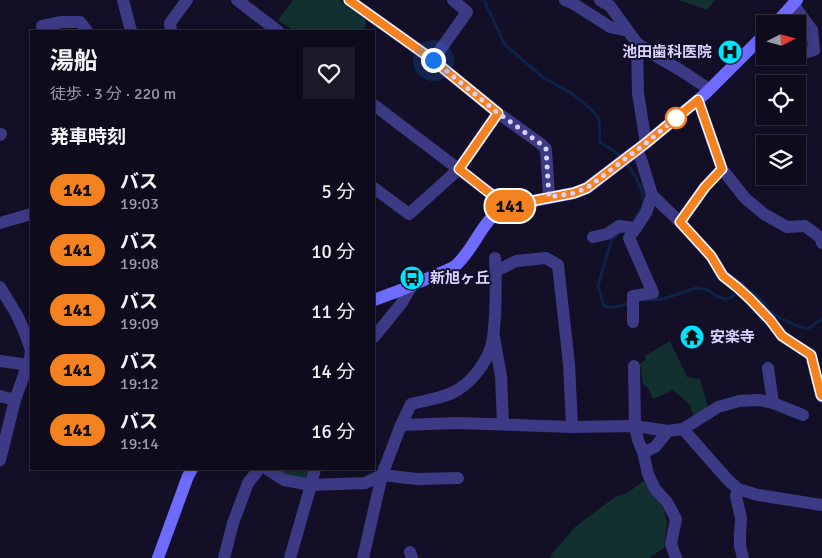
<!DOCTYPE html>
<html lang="ja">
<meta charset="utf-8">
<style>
body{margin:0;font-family:Signika,"Noto Sans JP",sans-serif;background:#1c1929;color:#f1f3f6;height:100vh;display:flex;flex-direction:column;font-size:19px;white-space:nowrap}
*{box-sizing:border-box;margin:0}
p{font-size:16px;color:#9b9ba3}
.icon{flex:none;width:28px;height:28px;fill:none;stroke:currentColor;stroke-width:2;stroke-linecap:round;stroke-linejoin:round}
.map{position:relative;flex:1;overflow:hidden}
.side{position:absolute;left:30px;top:30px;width:345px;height:440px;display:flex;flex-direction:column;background:#0e0b1c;border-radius:0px;box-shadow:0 2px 8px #0003,0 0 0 1px #2e2b3b}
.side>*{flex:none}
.badge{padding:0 10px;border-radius:16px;font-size:18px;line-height:32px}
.needle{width:32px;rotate:84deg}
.fabs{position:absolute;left:756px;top:15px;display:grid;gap:10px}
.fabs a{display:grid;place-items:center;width:50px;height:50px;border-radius:0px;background:#0e0b1c;box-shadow:0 2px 8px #0003,0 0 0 1px #2e2b3b;font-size:25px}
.you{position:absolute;width:25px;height:25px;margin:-12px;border:4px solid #fff;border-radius:50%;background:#1a73e8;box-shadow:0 0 0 8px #1a73e833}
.map>.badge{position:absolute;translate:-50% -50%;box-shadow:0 0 0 2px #fff}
h2{padding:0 20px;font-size:19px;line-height:45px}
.round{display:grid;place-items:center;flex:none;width:52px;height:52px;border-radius:0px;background:#1c1929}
.summary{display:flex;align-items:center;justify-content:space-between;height:85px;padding:0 20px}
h1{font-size:24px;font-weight:700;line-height:38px}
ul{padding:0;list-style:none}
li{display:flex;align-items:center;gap:15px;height:60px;padding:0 20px}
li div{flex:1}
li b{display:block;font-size:19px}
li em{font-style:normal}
li .badge{min-width:55px;font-weight:700;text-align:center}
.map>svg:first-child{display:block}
.green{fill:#12302f}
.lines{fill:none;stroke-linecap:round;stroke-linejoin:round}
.stream{stroke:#0c2248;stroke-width:3}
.street{stroke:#3d3a85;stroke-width:12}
.secondary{stroke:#6f6bff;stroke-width:12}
.line-casing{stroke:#fff;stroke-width:11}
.line{stroke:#f58220;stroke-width:8}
.walk{stroke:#d9d4ff;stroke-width:5;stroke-dasharray:0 9}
.stop-dot{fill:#fff;stroke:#f58220;stroke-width:2.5}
.labels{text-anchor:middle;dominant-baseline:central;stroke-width:4;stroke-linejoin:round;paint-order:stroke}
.poi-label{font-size:15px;font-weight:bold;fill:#d9d4ff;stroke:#130f26;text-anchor:start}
</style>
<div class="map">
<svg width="822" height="558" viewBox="0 0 822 558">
<rect width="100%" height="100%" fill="#130f26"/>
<g class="green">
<polygon points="293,0 339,0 366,20 366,26 362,31 294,31 278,20"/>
<polygon points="679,0 715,0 707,10"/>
<polygon points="670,341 687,377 700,379 708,408 694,417 690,405 673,390 653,399 648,388 643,384 640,364 646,360 645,356"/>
<polygon points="273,469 310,469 308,477 302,481"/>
<polygon points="644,481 663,508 667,522 664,548 649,558 550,558 551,555 575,527 615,497 627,493"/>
</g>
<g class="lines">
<g class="stream">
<polyline points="484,0 505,45 544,78 571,93 591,109 599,119 600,142 617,153 622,158"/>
<path d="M626 163C633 171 646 193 643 205 641 210 637 215 634 220"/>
<polyline points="626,230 617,235 611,241 598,286 603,303 605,307 615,307 631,303"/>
<path d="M747 291C758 292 763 303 770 311 775 316 802 330 809 328 813 326 818 321 822 319"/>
<polyline points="644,300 663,299 696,288 708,290 716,296 725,299 730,298 738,292"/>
</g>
<g class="street">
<polyline points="123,0 131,31"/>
<polyline points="237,0 278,31"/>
<polyline points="349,0 433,60 498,113 541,144 546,149 549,197"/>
<polyline points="565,0 574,4 610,27 628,31 637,43 651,53 680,70 709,89"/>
<polyline points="600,0 610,6 628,31"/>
<polyline points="793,4 812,30 814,50 798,55"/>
<polyline points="42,26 62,22 80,22 87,31"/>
<polyline points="171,31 170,23 187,0"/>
<polyline points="637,43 638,93 646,143"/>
<polyline points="771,56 773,59 782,60 794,56"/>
<polyline points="433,60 467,12 453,0"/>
<polyline points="698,100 722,169 745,198 764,214 787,227 805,226 821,238 822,243"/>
<polyline points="374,105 507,206"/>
<polyline points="0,135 1,134"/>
<polyline points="637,150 642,162 652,195 680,222 711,256 723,276 738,287 751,300 770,320 782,336 811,355 821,395 822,397"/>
<polyline points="374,188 409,214 459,169 498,113"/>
<polyline points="680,222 705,187 722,169"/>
<polyline points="0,223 31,214"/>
<polyline points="593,237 607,234 619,226 636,228"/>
<polyline points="496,271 516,261 546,258 558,265 569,364 572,427"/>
<polyline points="0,287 17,315 24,331 31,350 30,358 15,400 0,460"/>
<polyline points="633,322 633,296 653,293 629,238 646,213 652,195"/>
<polyline points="374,337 401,304 413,284"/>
<polyline points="494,337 501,376 503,424"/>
<polyline points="0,361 28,365"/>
<polyline points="634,366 635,426 638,440 643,452 648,474 655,489 667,502 676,519 671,544 676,558"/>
<polyline points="768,368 773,403"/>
<polyline points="0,396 15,400"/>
<polyline points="401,425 457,423 572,427 635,426 668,431"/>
<polyline points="683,429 728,480 738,489 758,495 822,505"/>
<polyline points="643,452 649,450 655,447 668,431 683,429 718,407 739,401 759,400 773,403 803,415"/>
<polyline points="267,469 284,480 311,485 365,483 382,475 417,479 458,478"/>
<polyline points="738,489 736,496 741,518 740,536 740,546 743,558"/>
<polyline points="410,552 412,558"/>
<polyline points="224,558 233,523 248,483 259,469"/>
<polyline points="290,558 311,485 315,469"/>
<path d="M363 558 382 475 401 425 411 404C426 400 446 398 459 389 473 380 486 363 491 347 494 337 494 326 495 316 496 296 496 277 495 258"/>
</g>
<g class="secondary">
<polyline points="775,24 797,0"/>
<path d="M374 300 401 290 454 267C475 250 481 219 507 206L574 193 587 188 646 143 705 94 765 34"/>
<polyline points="158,558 188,476 192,469"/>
</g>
</g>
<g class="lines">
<defs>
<polyline id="line" points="349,0 433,60 498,113 459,169 506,206 574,193 587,188 646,143 698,100 722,169 705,187 680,222 711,256 723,276 738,288 751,300 770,320 782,336 811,355 821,395 822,396"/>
</defs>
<use href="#line" class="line-casing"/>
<use href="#line" class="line"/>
<polyline class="walk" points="433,60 498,113 541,144 546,149 549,197 574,193 587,188 646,143 676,118"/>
</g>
<defs>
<symbol id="hospital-disc" viewBox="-11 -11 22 22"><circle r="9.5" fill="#00e5ff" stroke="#130f26"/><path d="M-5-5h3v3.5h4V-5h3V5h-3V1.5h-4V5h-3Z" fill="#111"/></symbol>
<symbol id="bus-disc" viewBox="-11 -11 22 22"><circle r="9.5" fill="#00e5ff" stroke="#130f26"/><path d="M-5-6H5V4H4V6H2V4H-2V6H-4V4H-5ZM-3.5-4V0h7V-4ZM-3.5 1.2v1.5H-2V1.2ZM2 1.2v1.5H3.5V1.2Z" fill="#111"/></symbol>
<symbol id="temple-disc" viewBox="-11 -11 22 22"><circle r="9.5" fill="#00e5ff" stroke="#130f26"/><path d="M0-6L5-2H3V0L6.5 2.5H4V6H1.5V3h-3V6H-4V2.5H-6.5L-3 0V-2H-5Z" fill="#111"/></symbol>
</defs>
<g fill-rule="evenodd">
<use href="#hospital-disc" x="716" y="38" width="28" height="28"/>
<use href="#bus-disc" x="398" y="264" width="28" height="28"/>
<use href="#temple-disc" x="678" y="323" width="28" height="28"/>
</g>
<circle class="stop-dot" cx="676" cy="118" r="10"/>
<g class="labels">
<g class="poi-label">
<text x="712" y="52" text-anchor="end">池田歯科医院</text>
<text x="430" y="278">新旭ヶ丘</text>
<text x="710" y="337">安楽寺</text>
</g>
</g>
</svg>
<div class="fabs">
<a><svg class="needle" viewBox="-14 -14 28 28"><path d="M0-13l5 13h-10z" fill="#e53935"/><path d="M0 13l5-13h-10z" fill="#9b9ba3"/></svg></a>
<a><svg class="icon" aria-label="locate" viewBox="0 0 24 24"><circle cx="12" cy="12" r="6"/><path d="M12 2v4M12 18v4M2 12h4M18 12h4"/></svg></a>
<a><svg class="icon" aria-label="layers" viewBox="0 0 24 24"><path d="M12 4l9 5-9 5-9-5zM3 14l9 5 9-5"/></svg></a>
</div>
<div class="you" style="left:433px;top:60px"></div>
<b class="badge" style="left:510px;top:206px;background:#f58220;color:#111">141</b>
<section class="side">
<div class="summary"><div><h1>湯船</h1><p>徒歩 · 3 分 · 220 m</p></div><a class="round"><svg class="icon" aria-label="heart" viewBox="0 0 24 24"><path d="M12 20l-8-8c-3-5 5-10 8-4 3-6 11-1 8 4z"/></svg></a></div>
<h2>発車時刻</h2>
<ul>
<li><span class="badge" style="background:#f58220;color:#111">141</span><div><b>バス</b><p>19:03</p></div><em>5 分</em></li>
<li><span class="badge" style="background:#f58220;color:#111">141</span><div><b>バス</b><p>19:08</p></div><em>10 分</em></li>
<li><span class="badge" style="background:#f58220;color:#111">141</span><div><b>バス</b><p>19:09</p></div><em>11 分</em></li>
<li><span class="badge" style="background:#f58220;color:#111">141</span><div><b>バス</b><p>19:12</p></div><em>14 分</em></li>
<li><span class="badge" style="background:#f58220;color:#111">141</span><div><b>バス</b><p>19:14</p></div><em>16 分</em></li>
</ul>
</section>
</div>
